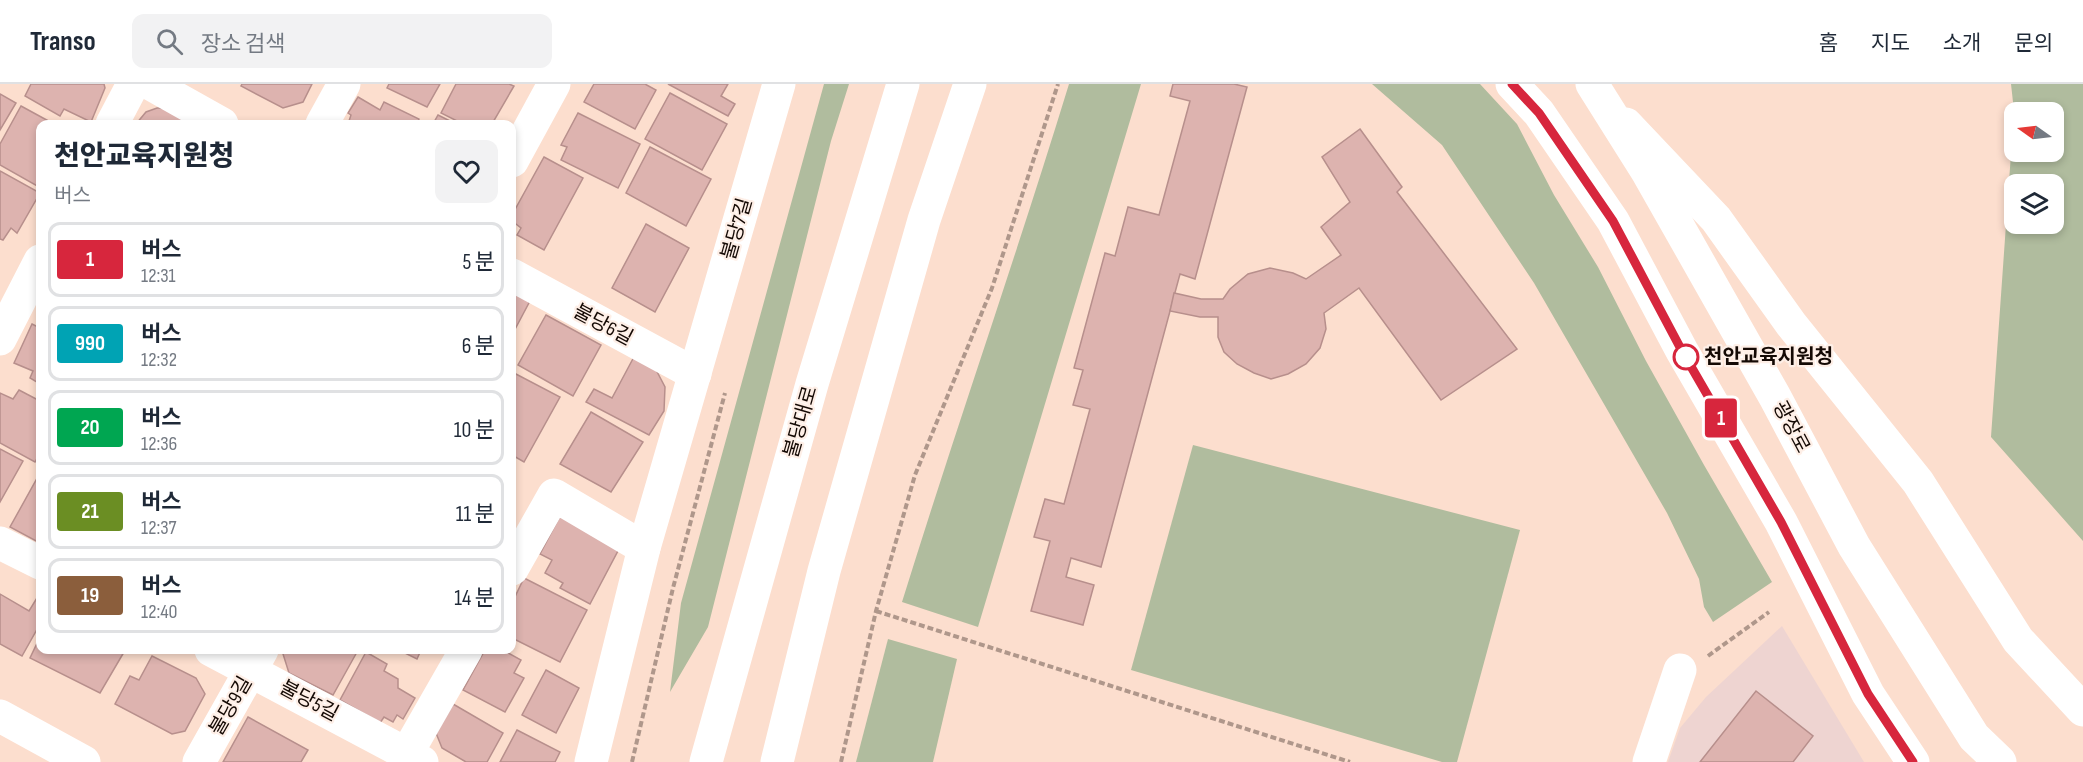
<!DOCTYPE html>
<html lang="ko">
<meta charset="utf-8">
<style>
body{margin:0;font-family:"Sofia Sans Condensed","Noto Sans KR",sans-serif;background:#f2f2f3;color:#1f2937;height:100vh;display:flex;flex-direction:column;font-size:22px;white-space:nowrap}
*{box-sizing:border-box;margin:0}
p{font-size:20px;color:#747a83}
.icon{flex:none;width:33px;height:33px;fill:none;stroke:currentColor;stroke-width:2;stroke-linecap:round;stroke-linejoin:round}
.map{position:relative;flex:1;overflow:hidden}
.sheet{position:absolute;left:36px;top:36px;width:480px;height:534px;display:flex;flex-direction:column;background:#fff;border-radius:12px;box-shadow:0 3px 9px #0003}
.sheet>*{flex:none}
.badge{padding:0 12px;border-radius:4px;font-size:21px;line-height:39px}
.needle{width:39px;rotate:284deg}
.fabs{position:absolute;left:2004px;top:18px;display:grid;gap:12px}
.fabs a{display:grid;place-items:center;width:60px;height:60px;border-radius:12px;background:#fff;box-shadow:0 3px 9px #0003;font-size:30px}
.map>.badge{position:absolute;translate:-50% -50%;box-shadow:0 0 0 3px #fff}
.round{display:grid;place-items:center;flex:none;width:63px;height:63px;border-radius:12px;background:#f2f2f3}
.overview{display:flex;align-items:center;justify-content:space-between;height:102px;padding:0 18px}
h1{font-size:28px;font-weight:800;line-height:45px}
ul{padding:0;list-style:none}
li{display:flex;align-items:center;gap:18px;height:75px;margin:0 12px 9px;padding:0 6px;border:3px solid #e0e1e3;border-radius:12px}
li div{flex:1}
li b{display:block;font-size:22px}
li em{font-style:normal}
li .badge{min-width:66px;font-weight:700;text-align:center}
header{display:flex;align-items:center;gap:36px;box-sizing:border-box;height:84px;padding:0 30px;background:#fff;border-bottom:2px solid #e0e1e3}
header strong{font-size:28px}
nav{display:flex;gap:33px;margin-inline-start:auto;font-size:21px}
.search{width:420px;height:54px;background:#f2f2f3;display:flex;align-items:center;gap:15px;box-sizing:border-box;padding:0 21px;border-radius:12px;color:#747a83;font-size:22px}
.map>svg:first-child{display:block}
.commercial{fill:#eed4d1}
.green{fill:#b0bc9e;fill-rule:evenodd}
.building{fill:#ddb3af;stroke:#b78f8c;stroke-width:1.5}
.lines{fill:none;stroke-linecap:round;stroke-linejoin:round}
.path{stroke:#af978b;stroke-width:4;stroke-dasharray:6 3;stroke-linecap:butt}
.minor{stroke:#fff;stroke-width:33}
.major{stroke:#fff;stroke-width:33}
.line-casing{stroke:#fff;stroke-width:14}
.line{stroke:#d7263d;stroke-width:9}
.stop-dot{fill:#fff;stroke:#d7263d;stroke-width:3}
.labels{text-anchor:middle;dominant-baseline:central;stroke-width:4.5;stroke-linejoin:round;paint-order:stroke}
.street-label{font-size:20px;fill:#140904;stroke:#feefe7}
.stop-label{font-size:20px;font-weight:bold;fill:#140904;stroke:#feefe7;text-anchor:start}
</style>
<header>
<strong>Transo</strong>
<div class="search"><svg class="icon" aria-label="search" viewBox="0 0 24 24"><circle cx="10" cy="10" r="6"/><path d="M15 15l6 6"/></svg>장소 검색</div>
<nav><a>홈</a><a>지도</a><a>소개</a><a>문의</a></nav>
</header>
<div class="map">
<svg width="2083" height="678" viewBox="0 0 2083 678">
<rect width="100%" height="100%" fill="#fcdece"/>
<polygon class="commercial" points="1782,542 1864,678 1668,678 1680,644 1706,613"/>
<g class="green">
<polygon points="824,0 849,0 831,57 708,543 670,608 681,519"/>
<path d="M1069 0H1141L978 543 902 518C956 344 1016 173 1069 0Z"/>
<polygon points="1372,0 1480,0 1517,40 1554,111 1598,183 1646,277 1704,381 1772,498 1713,538 1704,523 1699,495 1667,429 1534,199 1442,61"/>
<path d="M2011 0H2083V457L1991 353 2014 27ZM2054 28V68H2014V28ZM2054 100V140H2014V100Z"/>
<polygon points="1193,361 1520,446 1457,678 1442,678 1131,586"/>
<polygon points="888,555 957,575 933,678 856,678"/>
</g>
<g class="building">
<polygon points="31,0 104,0 105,4 91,38 64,25 60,32 25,12"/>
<polygon points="242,0 312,0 303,18 283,24 241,2"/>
<polygon points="389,0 440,0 427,23 387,4"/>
<polygon points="456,0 509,0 514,2 492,40 463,40 441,29"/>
<polygon points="594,0 645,0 656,6 635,45 584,18"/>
<polygon points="668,0 728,0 721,12 735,20 728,32"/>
<polygon points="1173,0 1234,0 1247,3 1195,195 1180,190 1101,483 1071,474 1066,493 1094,501 1083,541 1031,527 1050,457 1034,453 1045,415 1064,420 1090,325 1073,321 1083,286 1074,284 1105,169 1115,172 1128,123 1159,131 1190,17 1170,12"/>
<polygon points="670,9 727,40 702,86 645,55"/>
<polygon points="0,10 16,19 0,46"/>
<polygon points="358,13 380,26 384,18 419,35 417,40 348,40 351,31 348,29"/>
<polygon points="21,22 54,40 40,40 39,103 0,81 0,60"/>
<polygon points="157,24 165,24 196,40 136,40 146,28"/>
<polygon points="578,29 640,60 618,104 561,76 567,63 561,61"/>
<polygon points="438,31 456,40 433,40"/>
<polygon points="1360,45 1402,103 1397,108 1517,265 1441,316 1359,204 1324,229 1326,245 1320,264 1306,280 1288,290 1271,295 1254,289 1237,280 1224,268 1218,253 1218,233 1200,233 1170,227 1174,209 1201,215 1223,215 1230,205 1248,190 1270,184 1293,189 1306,195 1341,171 1321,143 1350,118 1322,73"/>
<polygon points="650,63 711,95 686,142 626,109"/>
<polygon points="544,73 583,94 544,166 517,151 521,144 512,137 512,131"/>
<polygon points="0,87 40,109 17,149 11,144 3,156 0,155"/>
<polygon points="646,140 689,164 655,228 612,204"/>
<polygon points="512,204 531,215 512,251"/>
<polygon points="546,231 601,261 573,312 518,281"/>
<polygon points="32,240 40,244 40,300 30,294 33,287 14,279"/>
<polygon points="636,269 654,282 665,303 664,327 649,351 586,318 594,305 612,314"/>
<polygon points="514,289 560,313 524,378 512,371 512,294"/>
<polygon points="19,306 40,317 40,369 35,378 0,359 0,309 13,315"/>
<polygon points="591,328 643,358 611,408 560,380"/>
<polygon points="0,365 23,377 0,418"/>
<polygon points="40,389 40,453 38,458 10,443"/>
<polygon points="560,432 620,463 590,520 560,504 563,499 545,489 552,476 540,470"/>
<polygon points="524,494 587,526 560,578 512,554 512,519"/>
<polygon points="40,509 40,540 22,572 0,560 0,510 29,527"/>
<polygon points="40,553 40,566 119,566 124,568 100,609 30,574"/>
<polygon points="286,566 352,566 357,568 333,611 289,589 283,570"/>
<polygon points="399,566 421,566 417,575"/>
<polygon points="485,566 503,566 521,576 514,589 524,594 505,628 463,606"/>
<polygon points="366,568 387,580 384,587 398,595 398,604 415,614 403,635 397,631 393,638 384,633 380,639 340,616"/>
<polygon points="152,572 196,594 205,610 185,647 172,650 115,620 130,592 139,596"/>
<polygon points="546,586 579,604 556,649 522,631"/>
<polygon points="1756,607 1813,652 1793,678 1700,678"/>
<polygon points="453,620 503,649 487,678 466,678 442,664 436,649"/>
<polygon points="248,633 308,666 301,678 223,678"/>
<polygon points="517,646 560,668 555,678 500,678"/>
</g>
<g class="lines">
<g class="path">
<polyline points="876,527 1350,678"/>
<polyline points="1708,572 1769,528"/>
<polyline points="632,678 673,504 725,309"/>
<polyline points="841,678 876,527 915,391 992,204 1058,0"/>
</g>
<g class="minor">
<polyline points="151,0 222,40"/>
<polyline points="112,40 133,0"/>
<polyline points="322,40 344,0"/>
<polyline points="1626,40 1716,135 1791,240 1918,398 2018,556 2083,626"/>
<polyline points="512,77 554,0"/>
<polyline points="512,191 695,290"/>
<polyline points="0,255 40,177"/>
<polyline points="0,459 40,479"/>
<polyline points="512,485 554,411 644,464"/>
<polyline points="211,566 422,678"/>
<polyline points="0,632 84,678"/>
<polyline points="407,669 466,566"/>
<polyline points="199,678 262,566"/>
<polyline points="591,678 644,464 779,0"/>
<polyline points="1649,678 1680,586"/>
</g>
<g class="major">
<polyline points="1512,0 1539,29 1613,137 1682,267 1781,438 1868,610 1913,678"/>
<polyline points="1592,0 1648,89 1775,313 1854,462 1974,653 2000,678"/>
<polyline points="706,678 812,300 903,0"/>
<polyline points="777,678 824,487 924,136 970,0"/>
</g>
</g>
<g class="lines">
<defs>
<polyline id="line" points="1512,0 1539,29 1613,137 1682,267 1781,438 1868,610 1913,678"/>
</defs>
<use href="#line" class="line-casing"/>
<use href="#line" class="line"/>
</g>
<circle class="stop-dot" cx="1686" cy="273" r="12"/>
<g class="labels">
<g class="street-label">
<text transform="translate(737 145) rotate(-74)">불당7길</text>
<text transform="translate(603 241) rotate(28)">불당6길</text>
<text transform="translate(801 338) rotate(-74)">불당대로</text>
<text transform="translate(1791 343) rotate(62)">광장로</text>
<text transform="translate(309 617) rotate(28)">불당5길</text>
<text transform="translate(231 622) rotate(-60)">불당9길</text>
</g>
<g class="stop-label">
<text x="1704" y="273">천안교육지원청</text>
</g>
</g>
</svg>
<div class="fabs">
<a><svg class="needle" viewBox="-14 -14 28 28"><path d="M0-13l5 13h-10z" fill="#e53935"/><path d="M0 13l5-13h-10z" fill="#747a83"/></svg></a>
<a><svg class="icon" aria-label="layers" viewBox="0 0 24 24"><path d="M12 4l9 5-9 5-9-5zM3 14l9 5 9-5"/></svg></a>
</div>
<b class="badge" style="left:1721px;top:334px;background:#d7263d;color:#fff">1</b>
<section class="sheet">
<div class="overview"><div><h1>천안교육지원청</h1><p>버스</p></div><a class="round"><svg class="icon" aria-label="heart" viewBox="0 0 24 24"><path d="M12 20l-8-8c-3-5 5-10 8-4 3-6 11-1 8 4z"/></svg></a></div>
<ul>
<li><span class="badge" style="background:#d7263d;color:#fff">1</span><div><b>버스</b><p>12:31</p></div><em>5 분</em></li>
<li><span class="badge" style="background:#00a3b4;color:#fff">990</span><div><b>버스</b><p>12:32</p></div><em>6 분</em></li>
<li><span class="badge" style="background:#00a651;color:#fff">20</span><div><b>버스</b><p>12:36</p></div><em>10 분</em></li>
<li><span class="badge" style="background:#6b8e23;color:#fff">21</span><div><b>버스</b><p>12:37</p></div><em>11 분</em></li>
<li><span class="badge" style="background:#8b5e3c;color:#fff">19</span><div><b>버스</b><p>12:40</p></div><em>14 분</em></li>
</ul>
</section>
</div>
